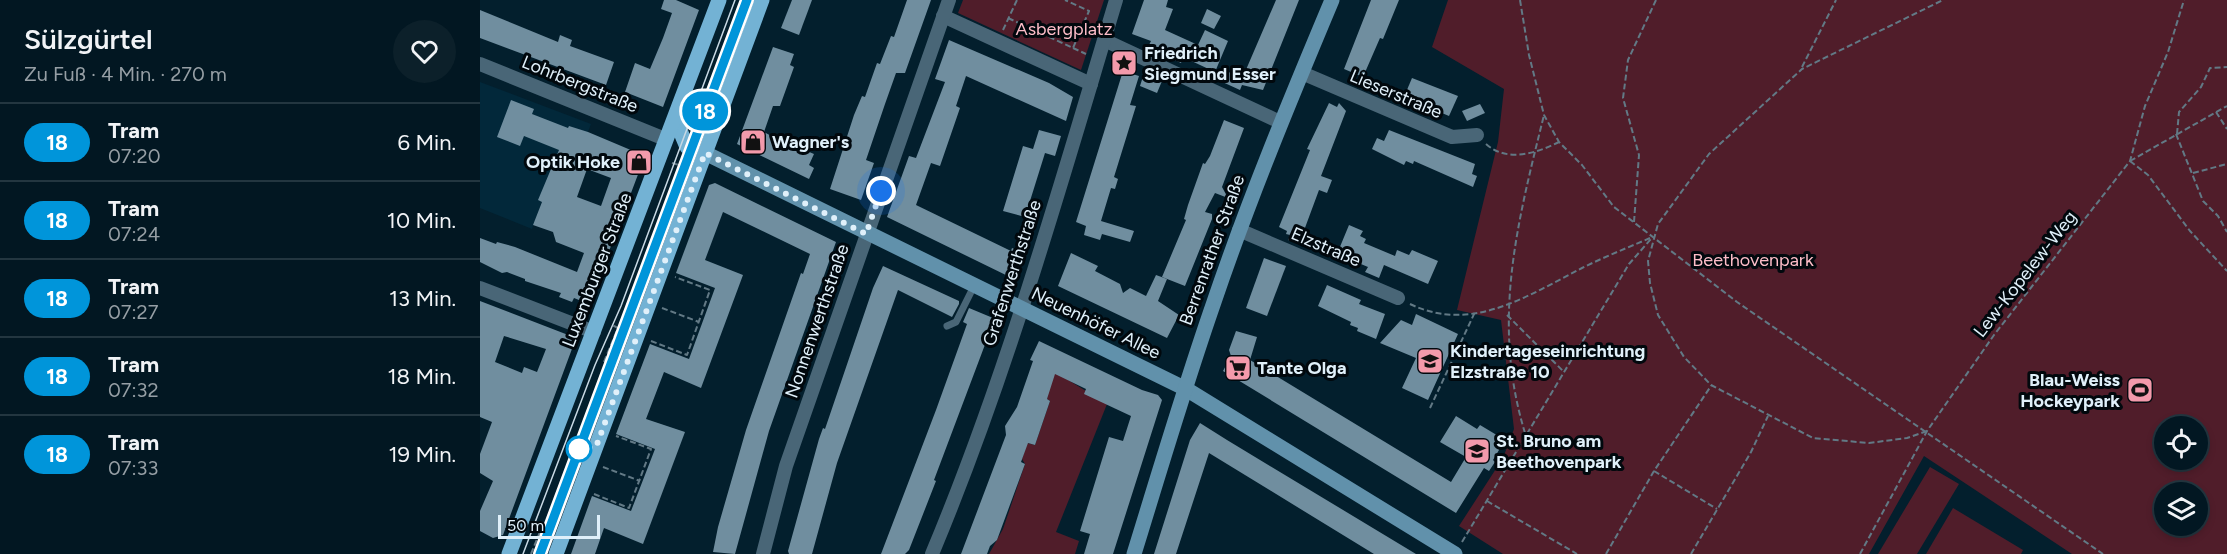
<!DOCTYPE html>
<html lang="de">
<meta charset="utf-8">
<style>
body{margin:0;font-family:Figtree,sans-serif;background:#0c202a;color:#f1f3f6;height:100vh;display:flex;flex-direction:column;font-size:22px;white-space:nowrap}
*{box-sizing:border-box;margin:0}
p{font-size:20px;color:#969fa5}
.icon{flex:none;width:33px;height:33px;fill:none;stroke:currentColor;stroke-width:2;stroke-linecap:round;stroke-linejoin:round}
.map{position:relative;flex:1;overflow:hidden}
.sheet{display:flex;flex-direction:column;background:#021722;width:480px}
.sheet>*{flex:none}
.badge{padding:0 12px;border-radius:20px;font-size:21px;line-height:39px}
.controls{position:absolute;left:1674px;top:416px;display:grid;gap:12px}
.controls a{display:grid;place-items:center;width:54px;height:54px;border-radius:50%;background:#021722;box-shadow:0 3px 9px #0003,0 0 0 2px #233640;font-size:30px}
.scale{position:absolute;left:18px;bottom:15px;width:102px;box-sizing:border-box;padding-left:6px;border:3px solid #e0f0fa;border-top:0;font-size:16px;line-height:21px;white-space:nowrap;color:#e0f0fa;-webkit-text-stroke:4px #01080d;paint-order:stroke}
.you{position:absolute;width:30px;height:30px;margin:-15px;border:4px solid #fff;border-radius:50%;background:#1a73e8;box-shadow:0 0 0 9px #1a73e833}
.map>.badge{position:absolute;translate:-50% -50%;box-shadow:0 0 0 3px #fff}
.round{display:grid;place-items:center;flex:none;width:63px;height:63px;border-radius:32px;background:#0c202a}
.summary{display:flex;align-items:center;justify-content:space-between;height:102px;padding:0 24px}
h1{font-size:28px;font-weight:600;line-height:45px}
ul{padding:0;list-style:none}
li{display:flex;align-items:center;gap:18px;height:78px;padding:0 24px;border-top:2px solid #233640}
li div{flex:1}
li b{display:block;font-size:22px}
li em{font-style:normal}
li .badge{min-width:66px;font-weight:700;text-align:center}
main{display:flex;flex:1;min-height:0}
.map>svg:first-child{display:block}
.built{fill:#02283a}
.green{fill:#501d2a;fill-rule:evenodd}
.building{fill:#708e9f;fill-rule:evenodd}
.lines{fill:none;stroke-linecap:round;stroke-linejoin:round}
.path{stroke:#627985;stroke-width:2;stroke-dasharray:6 3;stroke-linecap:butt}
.lane{stroke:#496677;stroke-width:7}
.street{stroke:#496677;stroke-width:14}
.secondary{stroke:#6191ab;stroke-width:15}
.primary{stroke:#73b2d4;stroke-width:15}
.tram{stroke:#c8d9e4;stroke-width:1.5}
.line-casing{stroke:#fff;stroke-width:14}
.line{stroke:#0095da;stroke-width:9}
.walk{stroke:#e0f0fa;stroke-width:6;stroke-dasharray:0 10.8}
.stop-dot{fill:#fff;stroke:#0095da;stroke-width:3}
.labels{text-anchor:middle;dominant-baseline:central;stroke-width:6;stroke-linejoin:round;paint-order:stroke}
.park-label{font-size:18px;fill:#febdc8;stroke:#01080d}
.poi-label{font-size:18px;font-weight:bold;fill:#e0f0fa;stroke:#01080d;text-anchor:start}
.street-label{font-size:18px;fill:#e0f0fa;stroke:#01080d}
</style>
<main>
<section class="sheet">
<div class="summary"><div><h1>Sülzgürtel</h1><p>Zu Fuß · 4 Min. · 270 m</p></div><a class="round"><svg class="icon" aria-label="heart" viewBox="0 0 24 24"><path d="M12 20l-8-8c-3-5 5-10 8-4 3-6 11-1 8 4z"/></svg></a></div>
<ul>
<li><span class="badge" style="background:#0095da;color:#fff">18</span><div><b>Tram</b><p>07:20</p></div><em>6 Min.</em></li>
<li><span class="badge" style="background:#0095da;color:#fff">18</span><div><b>Tram</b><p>07:24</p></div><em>10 Min.</em></li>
<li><span class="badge" style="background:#0095da;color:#fff">18</span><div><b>Tram</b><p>07:27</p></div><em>13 Min.</em></li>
<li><span class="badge" style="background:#0095da;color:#fff">18</span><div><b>Tram</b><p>07:32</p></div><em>18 Min.</em></li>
<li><span class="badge" style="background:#0095da;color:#fff">18</span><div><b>Tram</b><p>07:33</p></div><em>19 Min.</em></li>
</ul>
</section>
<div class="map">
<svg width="1747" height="554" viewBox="0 0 1747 554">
<rect width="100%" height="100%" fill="#031f2d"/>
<polygon class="built" points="0,82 111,124 79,208 62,202 52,229 0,208"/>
<g class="green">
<polygon points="483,0 624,0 601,70 478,13"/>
<path d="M968 0H1747V554H1592L1444 456 1389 554H1023L979 526 1023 458 1034 429 1021 320 977 310 1018 142 1024 89 952 47ZM1684 426H1718V459H1684ZM1684 492H1718V525H1684Z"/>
<polygon points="572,370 627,404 576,532 599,541 595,554 509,554 523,529 545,464 542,459 547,443 555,445 570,401 567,399"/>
<polygon points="1450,467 1479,484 1437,554 1398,554"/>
<polygon points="1473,508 1543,550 1541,554 1446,554"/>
</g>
<g class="building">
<polygon points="184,0 196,0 219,10 183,107 145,92 155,63 170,69 183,38 192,13 181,9"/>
<polygon points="312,0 332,0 319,35 301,28"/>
<polygon points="427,0 451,0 425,73 416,73 405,104 386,160 394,163 381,200 350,189 374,115 382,96 385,97 397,63 400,64 411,36 414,37"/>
<polygon points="664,0 688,0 686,7 693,9 685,30 718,45 725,30 748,41 735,72 703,57 701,63 668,47 671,41 652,34"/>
<polygon points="796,0 819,0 783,90 762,85 760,90 738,80 743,69 762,79"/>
<polygon points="891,0 919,0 903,39 900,38 883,77 864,69"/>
<polygon points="727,9 741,16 734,29 721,23"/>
<polygon points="0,10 78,42 80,35 92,40 90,46 134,62 126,85 0,38"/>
<polygon points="469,40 569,83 593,97 586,121 486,76 476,106 480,108 460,166 451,163 436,205 531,251 532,248 545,254 534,279 407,217 429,156 436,158 465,82 455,79"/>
<polygon points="293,47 314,54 310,65 314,67 300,106 293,106 284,132 319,151 320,148 334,154 329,165 334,168 329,179 257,144"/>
<polygon points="643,71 659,76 650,105 656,106 634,177 638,179 635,189 631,188 621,221 654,231 650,242 622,234 620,240 604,235 606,226 596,222"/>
<polygon points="664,73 682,81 677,93 660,86"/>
<polygon points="932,78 978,96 969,116 924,97"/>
<path d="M31 100 54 109 52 114 88 128 89 126 108 132 165 156 109 304 94 298 92 302 79 297 81 293 45 281V279L27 272 22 273 0 262V238L16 244 17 242 35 247 97 272 104 253 76 242 73 232 53 225 62 202 58 200 79 150 44 136 40 146 17 137ZM107 169 131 178 121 206 97 197Z"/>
<polygon points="849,103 857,107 859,103 866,111 841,176 852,180 847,193 839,190 819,244 808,240 810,235 806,234 807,231 799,227 830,150 827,149"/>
<polygon points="1000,104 1005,113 987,121 982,111"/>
<polygon points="744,120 764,128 742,187 748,198 735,193 725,212 732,214 732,219 705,286 682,277 706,220 704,219 708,205 723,163 725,164 730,156"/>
<polygon points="559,130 581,136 575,156 565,153 545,217 523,211 543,146 553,149"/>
<polygon points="909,130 995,164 992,174 997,176 993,187 934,161 933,164 926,161 924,165 892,149 897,138 904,141"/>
<polygon points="235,183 356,242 289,431 255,554 233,552 238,527 266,430 321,273 323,274 330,254 243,212 225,260 263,275 221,388 184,372 166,419 205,432 163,544 124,528 115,554 91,554 112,496 151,511 175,449 136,434 170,344 209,359 235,288 196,273 229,185"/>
<polygon points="869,225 883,231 880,236 886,239 884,243 915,256 917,250 929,255 932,250 958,261 948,284 904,265 899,278 885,272 888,267 857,254"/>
<polygon points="591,253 618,266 615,271 640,284 643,293 650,288 666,296 676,275 687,279 678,301 699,315 687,338 578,286"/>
<polygon points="784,258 806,266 787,316 766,308"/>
<polygon points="403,266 479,301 479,304 472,317 418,290 357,463 332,554 309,554 308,551 339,439 343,428 345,429 393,288"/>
<polygon points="847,285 881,300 879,304 905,314 896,339 877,331 878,328 870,325 871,322 838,306"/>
<path d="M0 301 96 338 23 535 13 538 0 531V511L13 481 0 473V454L12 422 0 417ZM24 336 66 349 57 372 44 367 42 373 15 362Z"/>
<polygon points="489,308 513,318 510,325 512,326 454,480 456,481 429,550 425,554 401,554 456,410 487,324 483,322"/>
<polygon points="936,314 978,334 948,400 922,388 936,358 900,343 921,320 932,325"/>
<polygon points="756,331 777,337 770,360 971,482 986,457 960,442 976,416 997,429 1000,425 1025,440 1013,460 1015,462 1009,471 1004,468 976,513 743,371 751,356 749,350"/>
<polygon points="559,341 662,390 678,395 682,400 633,554 604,554 610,534 600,531 629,437 643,441 651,416 604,394 606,389 575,374 567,399 570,401 555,445 548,443 541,462 545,464 517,540 510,546 507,554 481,554 526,435 525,426 537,407 553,361 550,360"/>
<polygon points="720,423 747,440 936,554 894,554 729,453 696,554 674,554 710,440"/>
</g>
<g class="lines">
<g class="path">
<polyline points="1040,0 1049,55 1064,115 1079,142 1102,165 1134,207 1257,302 1623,554"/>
<polyline points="528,18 593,48 609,11 585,0"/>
<polyline points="523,30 537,0"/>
<polyline points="593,48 606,54"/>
<polyline points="1322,67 1356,0"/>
<polyline points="1736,112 1747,129"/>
<polyline points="1696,134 1723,201 1738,216 1747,232"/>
<polyline points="1697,134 1699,112 1721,87 1730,68 1747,67"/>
<path d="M1006 144C1027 163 1057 153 1079 142"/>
<polyline points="1650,161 1668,175 1710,231 1747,271"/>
<polyline points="1650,161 1747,106"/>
<polyline points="192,163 199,165 197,174 203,177"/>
<polyline points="1713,173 1747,164"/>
<polyline points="1154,222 1159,155 1143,98 1148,60 1176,0"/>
<path d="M930 304C992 334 1049 295 1102 268 1124 257 1147 248 1170 238"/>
<polyline points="182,308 219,322"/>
<polyline points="1027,315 1084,372"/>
<polyline points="171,341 207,355 230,290 195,277"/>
<polyline points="124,362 138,328 132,325"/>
<polyline points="950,408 995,312"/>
<polyline points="1447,431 1427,438 1389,443 1333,438 1231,385 1204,357 1178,315 1170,283 1168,261 1178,224 1229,154 1322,69 1463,0"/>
<path d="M1045 433C1011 322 1037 224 1064 115"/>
<polyline points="123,467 160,481"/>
<polyline points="1174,471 1237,509"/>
<polyline points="114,494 149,508 171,449 136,436"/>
<polyline points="1007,501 1097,554"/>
<polyline points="982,542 1149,264 1171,239"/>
<polyline points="51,554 60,532"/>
<polyline points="1126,554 1174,471 1231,386"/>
<polyline points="1211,554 1271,452 1288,416"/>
<polyline points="1380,554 1447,431 1514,335 1650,161 1665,106 1688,52 1704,0"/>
</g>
<polyline class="lane" points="467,326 476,322 494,286"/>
<g class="street">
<polyline points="463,16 611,84"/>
<polyline points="624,40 800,122"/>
<polyline points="0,64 185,139"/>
<polyline points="822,73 972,137 997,135"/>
<polyline points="759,230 918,298"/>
<polyline points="0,288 114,332"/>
<polyline points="283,554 306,466 469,0"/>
<path d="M452 554C527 375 580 186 636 0"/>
</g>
<g class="secondary">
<polyline points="225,153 706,389 975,554"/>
<path d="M654 554C680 470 705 385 734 302 769 199 810 100 852 0"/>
</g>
<g class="primary">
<polyline points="200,110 199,128 207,147"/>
<polyline points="29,554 239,0"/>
<polyline points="76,554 282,0"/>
</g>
<g class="tram">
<polyline points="43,554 115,365 141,306 255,0"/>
<polyline points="60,554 267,0"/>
</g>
</g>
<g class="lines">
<defs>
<polyline id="line" points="60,554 267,0"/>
</defs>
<use href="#line" class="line-casing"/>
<use href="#line" class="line"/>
<polyline class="walk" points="99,449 116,447 225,153 386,234 401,191"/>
</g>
<defs>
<symbol id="sight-square" viewBox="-11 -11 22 22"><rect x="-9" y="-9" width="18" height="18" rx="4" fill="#f39aab" stroke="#01080d"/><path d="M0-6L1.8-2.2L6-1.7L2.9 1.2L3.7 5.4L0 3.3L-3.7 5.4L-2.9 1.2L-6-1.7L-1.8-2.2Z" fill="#111"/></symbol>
<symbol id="shop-square" viewBox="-11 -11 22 22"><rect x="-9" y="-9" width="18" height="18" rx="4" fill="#f39aab" stroke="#01080d"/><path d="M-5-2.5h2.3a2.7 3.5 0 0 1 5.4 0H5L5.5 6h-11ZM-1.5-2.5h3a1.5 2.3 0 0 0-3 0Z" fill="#111"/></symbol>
<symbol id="school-square" viewBox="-11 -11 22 22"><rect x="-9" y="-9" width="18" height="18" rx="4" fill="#f39aab" stroke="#01080d"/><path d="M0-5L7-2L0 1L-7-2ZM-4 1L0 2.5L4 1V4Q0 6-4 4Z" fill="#111"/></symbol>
<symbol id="supermarket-square" viewBox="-11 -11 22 22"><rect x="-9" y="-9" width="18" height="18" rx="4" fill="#f39aab" stroke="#01080d"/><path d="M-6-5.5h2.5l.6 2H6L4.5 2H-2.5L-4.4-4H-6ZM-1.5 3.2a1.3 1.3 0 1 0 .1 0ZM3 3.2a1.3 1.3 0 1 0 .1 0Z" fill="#111"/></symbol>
<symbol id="stadium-square" viewBox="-11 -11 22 22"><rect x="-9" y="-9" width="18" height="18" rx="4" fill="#f39aab" stroke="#01080d"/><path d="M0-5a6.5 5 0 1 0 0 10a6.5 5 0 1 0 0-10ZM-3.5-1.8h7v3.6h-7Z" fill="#111"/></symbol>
</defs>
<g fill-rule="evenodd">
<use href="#sight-square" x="629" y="48" width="30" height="30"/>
<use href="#shop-square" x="258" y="127" width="30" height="30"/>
<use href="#shop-square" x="144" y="147" width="30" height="30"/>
<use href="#school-square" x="935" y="346" width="30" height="30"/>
<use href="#supermarket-square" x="743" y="353" width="30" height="30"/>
<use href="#stadium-square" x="1645" y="375" width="30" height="30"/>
<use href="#school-square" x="982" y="436" width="30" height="30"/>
</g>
<circle class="stop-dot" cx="99" cy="449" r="12"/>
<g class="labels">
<g class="park-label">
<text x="584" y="29">Asbergplatz</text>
<text x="1273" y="260">Beethovenpark</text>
</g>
<g class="poi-label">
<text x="664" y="53">Friedrich<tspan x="664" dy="21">Siegmund Esser</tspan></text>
<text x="292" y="142">Wagner's</text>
<text x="140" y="162" text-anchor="end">Optik Hoke</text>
<text x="970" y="351">Kindertageseinrichtung<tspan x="970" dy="21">Elzstraße 10</tspan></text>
<text x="777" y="368">Tante Olga</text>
<text x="1640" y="380" text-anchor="end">Blau-Weiss<tspan x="1640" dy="21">Hockeypark</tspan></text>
<text x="1016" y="441">St. Bruno am<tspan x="1016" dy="21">Beethovenpark</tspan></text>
</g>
<g class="street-label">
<text transform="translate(100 84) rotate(22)">Lohrbergstraße</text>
<text transform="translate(916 94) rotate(23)">Lieserstraße</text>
<text transform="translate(846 247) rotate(23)">Elzstraße</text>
<text transform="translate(732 250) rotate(-70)">Berrenrather Straße</text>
<text transform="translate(117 270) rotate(-69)">Luxemburger Straße</text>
<text transform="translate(532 273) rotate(-72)">Grafenwerthstraße</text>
<text transform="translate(1545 274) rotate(-52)">Lew-Kopelew-Weg</text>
<text transform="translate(337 321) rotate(-71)">Nonnenwerthstraße</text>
<text transform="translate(616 323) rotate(26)">Neuenhöfer Allee</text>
</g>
</g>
</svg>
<div class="controls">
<a><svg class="icon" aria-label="locate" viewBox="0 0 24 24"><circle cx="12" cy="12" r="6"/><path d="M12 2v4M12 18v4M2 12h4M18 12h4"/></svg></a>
<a><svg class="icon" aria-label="layers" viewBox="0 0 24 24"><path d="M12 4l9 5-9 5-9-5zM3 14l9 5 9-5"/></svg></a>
</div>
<div class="scale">50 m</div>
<div class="you" style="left:401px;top:191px"></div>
<b class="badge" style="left:225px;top:111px;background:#0095da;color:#fff">18</b>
</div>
</main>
